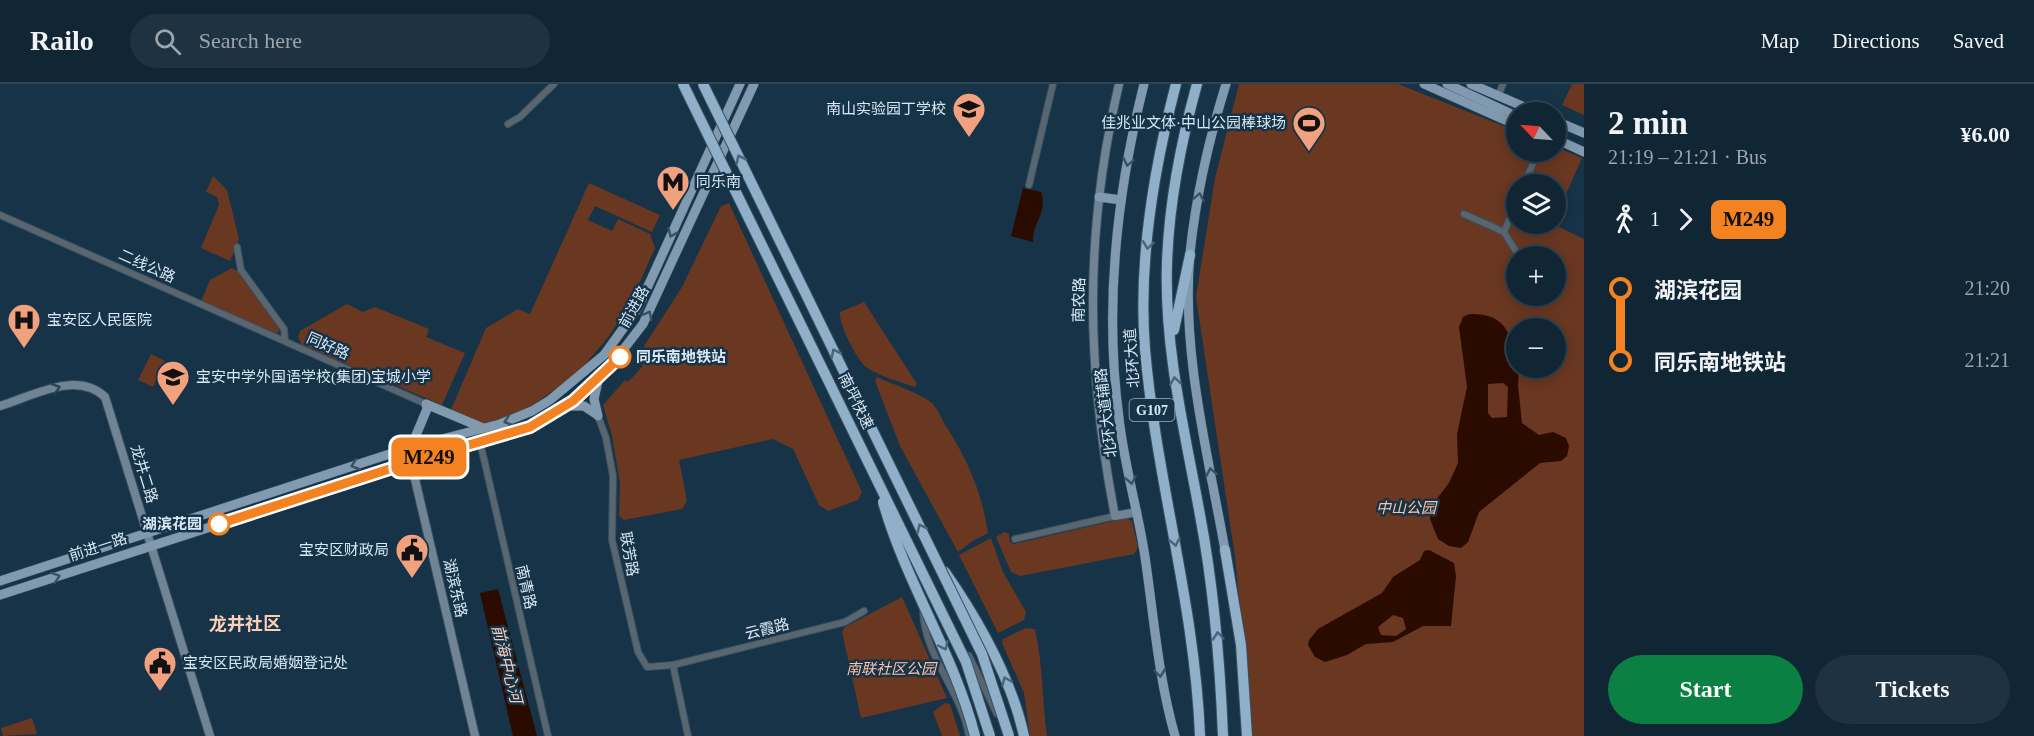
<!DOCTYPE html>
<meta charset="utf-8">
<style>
body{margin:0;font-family:"Times New Roman","Noto Sans SC",serif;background:#1e3241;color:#f1f3f6;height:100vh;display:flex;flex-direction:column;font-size:22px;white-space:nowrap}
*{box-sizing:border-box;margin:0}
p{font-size:20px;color:#9ca5ad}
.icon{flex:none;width:33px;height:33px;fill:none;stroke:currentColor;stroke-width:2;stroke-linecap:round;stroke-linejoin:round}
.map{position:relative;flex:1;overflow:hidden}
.side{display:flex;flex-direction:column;background:#112635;width:450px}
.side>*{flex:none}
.badge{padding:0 12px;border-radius:9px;font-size:21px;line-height:39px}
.needle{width:39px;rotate:295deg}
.buttons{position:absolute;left:1506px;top:18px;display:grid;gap:12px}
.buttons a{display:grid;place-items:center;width:60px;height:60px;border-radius:50%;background:#112635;box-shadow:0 3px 15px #0003,0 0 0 2px #304350;font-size:30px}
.map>.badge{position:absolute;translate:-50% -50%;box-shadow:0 0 0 3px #fff}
.legs{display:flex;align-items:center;gap:9px;height:66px;padding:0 24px;font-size:20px}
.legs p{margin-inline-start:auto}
.head{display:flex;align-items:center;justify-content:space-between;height:102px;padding:0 24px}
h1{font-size:33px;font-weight:700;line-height:45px}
.button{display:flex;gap:12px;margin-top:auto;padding:12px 24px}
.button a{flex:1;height:69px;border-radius:36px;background:#0b8043;color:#fff;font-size:24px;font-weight:700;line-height:69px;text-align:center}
.button a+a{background:#1e3241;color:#f1f3f6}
ul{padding:0 24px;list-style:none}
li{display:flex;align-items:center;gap:21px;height:72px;font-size:22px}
li i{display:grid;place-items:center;width:9px;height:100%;margin:0 8px;background:currentColor}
li i::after{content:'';width:15px;height:15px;margin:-8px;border:4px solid;border-radius:50%;background:#112635}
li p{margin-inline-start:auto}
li:first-child i{background:linear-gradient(#0000 50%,currentColor 0)}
li:last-child i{background:linear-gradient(currentColor 50%,#0000 0)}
header{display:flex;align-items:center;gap:36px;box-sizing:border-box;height:84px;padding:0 30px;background:#112635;border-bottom:2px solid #304350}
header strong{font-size:28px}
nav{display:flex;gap:33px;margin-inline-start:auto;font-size:21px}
.search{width:420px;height:54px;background:#1e3241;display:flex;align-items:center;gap:15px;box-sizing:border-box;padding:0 21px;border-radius:33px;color:#9ca5ad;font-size:22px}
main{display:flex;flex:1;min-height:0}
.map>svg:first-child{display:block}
.green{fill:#6a3721;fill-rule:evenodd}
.water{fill:#2b0b00;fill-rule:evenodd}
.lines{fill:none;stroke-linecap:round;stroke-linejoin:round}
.street-casing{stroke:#365063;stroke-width:8}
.secondary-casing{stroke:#365063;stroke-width:10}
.primary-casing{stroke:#365063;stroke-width:10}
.highway-casing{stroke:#365063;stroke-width:12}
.street{stroke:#596670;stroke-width:6}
.secondary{stroke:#708494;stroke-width:8}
.primary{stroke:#819aaf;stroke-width:9}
.highway{stroke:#90afc8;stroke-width:10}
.highway-bridge-casing{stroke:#365063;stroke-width:12;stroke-linecap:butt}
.highway-bridge{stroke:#90afc8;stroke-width:10}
.oneway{stroke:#47657b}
.oneway2{stroke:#375266}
.oneway3{stroke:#294356}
.line-1-casing{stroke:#fff;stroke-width:14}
.line-1{stroke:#f58220;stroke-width:9}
.stop-1-dot{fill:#fff;stroke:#f58220;stroke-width:3}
.labels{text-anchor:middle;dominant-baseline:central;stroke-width:5;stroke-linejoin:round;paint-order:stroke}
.shield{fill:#173347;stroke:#9eb2c1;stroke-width:1.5}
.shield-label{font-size:14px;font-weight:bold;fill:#d8e8f5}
.poi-label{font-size:15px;fill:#d8e8f5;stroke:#173347;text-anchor:start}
.street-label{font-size:15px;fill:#d8e8f5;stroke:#173347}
.stop-label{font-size:15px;font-weight:bold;fill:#d8e8f5;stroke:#173347;text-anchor:start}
.park-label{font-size:15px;font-style:italic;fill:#fec2a9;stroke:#173347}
.water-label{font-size:16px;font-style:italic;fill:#f6cdbc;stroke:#173347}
.quarter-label{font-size:18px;font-weight:bold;fill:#fccdb9;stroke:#173347}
</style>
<header>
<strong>Railo</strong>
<div class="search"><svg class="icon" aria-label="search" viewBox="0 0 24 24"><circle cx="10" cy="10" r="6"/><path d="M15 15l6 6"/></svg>Search here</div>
<nav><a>Map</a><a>Directions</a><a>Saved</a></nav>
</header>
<main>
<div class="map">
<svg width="1584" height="652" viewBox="0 0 1584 652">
<rect width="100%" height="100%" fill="#173347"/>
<g class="green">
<path d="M1239 0H1398L1516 47V68H1556V63L1582 74 1556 133V100H1516V140H1553L1584 155V652H1253L1235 473 1196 213 1215 94ZM1516 172H1556V212H1516ZM1516 244H1556V284H1516Z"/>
<polygon points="1572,0 1584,0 1584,31 1562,21"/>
<polygon points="213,92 227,106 239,155 230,177 201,164 219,121 217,113 206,108"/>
<polygon points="589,99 660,131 652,148 595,122 588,136 612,147 618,135 650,150 655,164 630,220 609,252 583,283 560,302 525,326 484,341 450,328 486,244 518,225 530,230"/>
<polygon points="729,119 862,408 858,416 828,427 819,421 793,365 773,355 679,376 687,417 682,425 624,436 619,432 620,399 612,352 603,321 625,296 628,298 642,283 644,262 682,203 721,122"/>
<polygon points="232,184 237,187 280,245 277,250 203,218 202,215 210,196"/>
<path d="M864 218 917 300 914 303C899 297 878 292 866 283 857 276 838 239 840 228Z"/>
<polygon points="347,220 363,228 375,223 429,245 426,253 465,269 442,321 302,261 298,253 300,247"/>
<polygon points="151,270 165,277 153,303 138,296"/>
<path d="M877 293C894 301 918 308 932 319 937 324 941 333 944 339 967 374 982 408 988 449L971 458 958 468 900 362 875 297Z"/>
<polygon points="1126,434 1132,437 1138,463 1134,470 1020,492 1011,488 996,453 1004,448 1009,450 1010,458 1014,460"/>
<polygon points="991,454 1003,488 1026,528 1024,536 998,549 959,471"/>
<polygon points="902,513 947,614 861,634 842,548 845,543"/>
<path d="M1026 544 1035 545C1043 580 1042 616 1047 652H1030L1024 609 1002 559 1003 555Z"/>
<polygon points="945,619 950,620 960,652 942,652 933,628"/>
<polygon points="32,634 37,650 3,652 1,644"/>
</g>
<g class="water">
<path d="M1023 104 1041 108C1048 129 1032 139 1033 158L1011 152Z"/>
<path d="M1469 230C1508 229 1512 252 1516 284H1519L1518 301 1522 339 1539 351 1553 348 1566 354 1569 362 1567 372 1561 377 1540 379 1479 428 1468 458 1461 464 1449 462 1438 455 1430 435 1432 421 1449 399 1458 379 1457 350 1467 303 1459 243 1463 233ZM1503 299 1508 303 1507 333 1492 334 1488 329V300Z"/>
<path d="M1429 466 1454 479 1456 492 1451 542H1423L1393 558 1366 560 1347 571 1325 578 1315 573 1308 561 1309 556 1318 545 1382 509 1393 493 1420 476 1424 467ZM1393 531 1403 534 1406 545 1396 552 1381 551 1378 543Z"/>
<polygon points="498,505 537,652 513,652 480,509"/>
</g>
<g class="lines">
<defs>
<g id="street">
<polyline points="1498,12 1503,0"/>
<polyline points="508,40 520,33 554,0"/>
<polyline points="1524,100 1538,68"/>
<polyline points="1029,101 1053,0"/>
<polyline points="1464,130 1504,148 1519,172"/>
<polyline points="0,131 426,320"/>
<polyline points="1504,148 1516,119"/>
<polyline points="237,163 241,186 284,245 285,256"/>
<polyline points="598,332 606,354 613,392 612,456 638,568 647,583 673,581 845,538 864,527"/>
<polyline points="480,358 548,652"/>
<polyline points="1015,455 1115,432"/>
<path d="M923 527C924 572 962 608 969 652"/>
<polyline points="969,572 997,630"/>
<polyline points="673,581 688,652"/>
</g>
<g id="secondary">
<path d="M1119 0C1084 150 1086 282 1115 432L1137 428"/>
<path d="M0 322C33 312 76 286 105 313L210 652"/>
<polyline points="411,363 411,378 475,652"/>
</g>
<g id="primary">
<path d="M1144 0C1117 108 1104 223 1119 334 1124 381 1138 426 1145 473 1154 534 1158 592 1175 652"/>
<polyline points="1424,0 1516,41"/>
<polyline points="1447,0 1516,32"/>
<polyline points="1471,0 1536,28"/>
<polyline points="1556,37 1584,49"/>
<polyline points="1556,55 1584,68"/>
<polyline points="1099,113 1121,116"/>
<polyline points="568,322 584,322 596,330"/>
<polyline points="598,332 594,315 598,297"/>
<polyline points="411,363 427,325 426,320 483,344"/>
<path d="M1225 466C1208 370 1181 268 1190 169 1196 112 1209 55 1226 0"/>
<polyline points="0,497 411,363 500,340 532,327 550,316 604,271 638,224 740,0"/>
<polyline points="0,511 411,378 516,348 559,327 606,288 643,240 754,0"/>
</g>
<g id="highway">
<path d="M1176 0C1154 84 1138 178 1145 265 1156 395 1195 521 1200 652"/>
<path d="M1197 0C1181 58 1169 119 1167 179 1164 265 1185 348 1200 431 1214 505 1220 577 1223 652"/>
<polyline points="1174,246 1190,171"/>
<polyline points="1225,466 1241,561 1247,652"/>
<path d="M945 488C979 537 1011 593 1024 652"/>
</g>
</defs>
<use href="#street" class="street-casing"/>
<use href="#secondary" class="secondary-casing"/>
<use href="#primary" class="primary-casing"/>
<use href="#highway" class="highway-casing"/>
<use href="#street" class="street"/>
<use href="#secondary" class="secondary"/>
<use href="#primary" class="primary"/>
<use href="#highway" class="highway"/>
<defs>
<g id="highway-bridge">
<polyline points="683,0 966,578 990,652"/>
<polyline points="703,0 982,570 1009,652"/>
<path d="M883 418C906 499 954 570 975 652"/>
</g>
</defs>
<use href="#highway-bridge" class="highway-bridge-casing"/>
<use href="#highway-bridge" class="highway-bridge"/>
</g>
<defs><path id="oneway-chevron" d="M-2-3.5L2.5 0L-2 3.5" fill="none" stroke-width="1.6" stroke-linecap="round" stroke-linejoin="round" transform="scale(1.5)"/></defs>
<g class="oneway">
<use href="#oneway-chevron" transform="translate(740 75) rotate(-116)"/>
<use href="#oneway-chevron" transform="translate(1148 161) rotate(97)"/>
<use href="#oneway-chevron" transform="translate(835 269) rotate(-116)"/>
<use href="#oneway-chevron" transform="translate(1175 297) rotate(-99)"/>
<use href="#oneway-chevron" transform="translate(921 444) rotate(-116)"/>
<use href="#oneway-chevron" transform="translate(1175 458) rotate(79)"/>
<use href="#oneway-chevron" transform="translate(1218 552) rotate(-95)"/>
<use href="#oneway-chevron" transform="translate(944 562) rotate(65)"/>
<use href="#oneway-chevron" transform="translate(1006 597) rotate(-113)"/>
</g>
<g class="oneway2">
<use href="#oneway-chevron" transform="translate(1128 78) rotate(101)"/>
<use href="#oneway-chevron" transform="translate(1199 113) rotate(-79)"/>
<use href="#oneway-chevron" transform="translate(672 149) rotate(114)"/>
<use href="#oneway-chevron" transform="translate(648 231) rotate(-62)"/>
<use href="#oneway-chevron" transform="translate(508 337) rotate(161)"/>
<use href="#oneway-chevron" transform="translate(355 381) rotate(162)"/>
<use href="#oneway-chevron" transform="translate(1211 388) rotate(-100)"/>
<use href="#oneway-chevron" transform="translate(1131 396) rotate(79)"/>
<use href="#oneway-chevron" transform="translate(56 493) rotate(-18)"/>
<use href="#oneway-chevron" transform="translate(1160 589) rotate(83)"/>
</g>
<use class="oneway3" href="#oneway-chevron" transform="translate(56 304) rotate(-18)"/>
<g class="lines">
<defs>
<polyline id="line-1" points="219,440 411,378 530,343 573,317 620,273"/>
</defs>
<use href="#line-1" class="line-1-casing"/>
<use href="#line-1" class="line-1"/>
</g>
<defs>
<symbol id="school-pin" viewBox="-11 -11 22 30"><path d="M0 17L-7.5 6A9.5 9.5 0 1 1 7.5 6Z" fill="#f2a17e" stroke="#173347"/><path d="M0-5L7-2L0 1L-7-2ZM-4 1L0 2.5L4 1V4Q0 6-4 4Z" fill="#111"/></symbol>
<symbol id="stadium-pin" viewBox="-11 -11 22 30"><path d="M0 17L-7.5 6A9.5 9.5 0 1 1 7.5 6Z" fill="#f2a17e" stroke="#173347"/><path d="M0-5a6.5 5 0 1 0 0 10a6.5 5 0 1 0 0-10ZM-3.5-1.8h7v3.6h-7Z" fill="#111"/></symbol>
<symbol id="metro-pin" viewBox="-11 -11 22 30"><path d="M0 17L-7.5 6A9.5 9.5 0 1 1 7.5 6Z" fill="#f2a17e" stroke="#173347"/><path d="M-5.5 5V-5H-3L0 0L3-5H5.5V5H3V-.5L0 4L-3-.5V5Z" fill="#111"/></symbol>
<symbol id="hospital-pin" viewBox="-11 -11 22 30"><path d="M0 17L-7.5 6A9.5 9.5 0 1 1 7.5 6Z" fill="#f2a17e" stroke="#173347"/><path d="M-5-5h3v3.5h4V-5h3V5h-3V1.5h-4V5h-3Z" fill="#111"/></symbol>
<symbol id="civic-pin" viewBox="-11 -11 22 30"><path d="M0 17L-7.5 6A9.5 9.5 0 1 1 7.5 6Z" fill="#f2a17e" stroke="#173347"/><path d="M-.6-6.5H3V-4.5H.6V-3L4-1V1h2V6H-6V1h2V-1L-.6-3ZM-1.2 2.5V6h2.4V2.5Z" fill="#111"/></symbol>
</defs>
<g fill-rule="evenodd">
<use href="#school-pin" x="950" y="6" width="38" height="52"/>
<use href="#stadium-pin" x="1290" y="20" width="38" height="52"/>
<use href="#metro-pin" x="654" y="79" width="38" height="52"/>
<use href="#hospital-pin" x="5" y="217" width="38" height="52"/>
<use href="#school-pin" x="154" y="274" width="38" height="52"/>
<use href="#civic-pin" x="393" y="447" width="38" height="52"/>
<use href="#civic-pin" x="141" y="560" width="38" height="52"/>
</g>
<g class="stop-1-dot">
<circle cx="620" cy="273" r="10"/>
<circle cx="219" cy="440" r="10"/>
</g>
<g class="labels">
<rect class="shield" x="1129.5" y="315" width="45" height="22" rx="4.5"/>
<g class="shield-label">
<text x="1152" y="326">G107</text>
</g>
<g class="poi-label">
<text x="946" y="25" text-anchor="end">南山实验园丁学校</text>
<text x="1286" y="39" text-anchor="end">佳兆业文体·中山公园棒球场</text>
<text x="696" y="98">同乐南</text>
<text x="47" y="236">宝安区人民医院</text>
<text x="196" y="293">宝安中学外国语学校(集团)宝城小学</text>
<text x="389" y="466" text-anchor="end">宝安区财政局</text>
<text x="183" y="579">宝安区民政局婚姻登记处</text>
</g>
<g class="street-label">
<text transform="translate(147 182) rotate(24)">二线公路</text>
<text transform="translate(1079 216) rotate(-89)">南农路</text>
<text transform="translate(634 223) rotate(-61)">前进路</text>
<text transform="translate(328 262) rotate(24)">同好路</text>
<text transform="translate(1132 274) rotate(-94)">北环大道</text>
<text transform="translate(856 317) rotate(64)">南坪快速</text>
<text transform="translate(1106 329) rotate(-97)">北环大道辅路</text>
<text transform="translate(144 390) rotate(73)">龙井二路</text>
<text transform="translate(98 463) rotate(-18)">前进一路</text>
<text transform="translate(629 470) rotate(80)">联芳路</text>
<text transform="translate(526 503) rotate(77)">南青路</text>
<text transform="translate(455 504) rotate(77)">湖滨东路</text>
<text transform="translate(767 545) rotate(-14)">云霞路</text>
</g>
<g class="stop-label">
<text x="636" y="273">同乐南地铁站</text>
<text x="202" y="440" text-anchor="end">湖滨花园</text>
</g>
<g class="park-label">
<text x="1406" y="424">中山公园</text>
<text x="891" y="585">南联社区公园</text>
</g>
<g class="water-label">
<text transform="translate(507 580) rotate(76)">前海中心河</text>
</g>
<g class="quarter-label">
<text x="245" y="540">龙井社区</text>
</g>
</g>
</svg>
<div class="buttons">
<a><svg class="needle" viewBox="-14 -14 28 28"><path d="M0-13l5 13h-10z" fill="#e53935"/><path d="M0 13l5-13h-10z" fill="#9ca5ad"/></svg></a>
<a><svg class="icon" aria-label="layers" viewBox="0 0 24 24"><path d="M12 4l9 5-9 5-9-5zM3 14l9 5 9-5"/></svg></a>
<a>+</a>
<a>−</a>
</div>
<b class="badge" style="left:429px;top:373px;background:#f58220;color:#111">M249</b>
</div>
<section class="side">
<div class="head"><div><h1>2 min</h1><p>21:19 – 21:21 · Bus</p></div><b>¥6.00</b></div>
<div class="legs"><svg class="icon" aria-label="walk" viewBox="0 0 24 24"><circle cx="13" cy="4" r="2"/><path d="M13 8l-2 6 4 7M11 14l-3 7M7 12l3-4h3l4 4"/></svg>1<svg class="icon" aria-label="forward" viewBox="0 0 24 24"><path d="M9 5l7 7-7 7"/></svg><b class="badge" style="background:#f58220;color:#111">M249</b></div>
<ul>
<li><i style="color:#f58220"></i><b>湖滨花园</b><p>21:20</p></li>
<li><i style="color:#f58220"></i><b>同乐南地铁站</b><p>21:21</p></li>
</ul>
<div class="button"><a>Start</a><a>Tickets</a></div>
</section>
</main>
